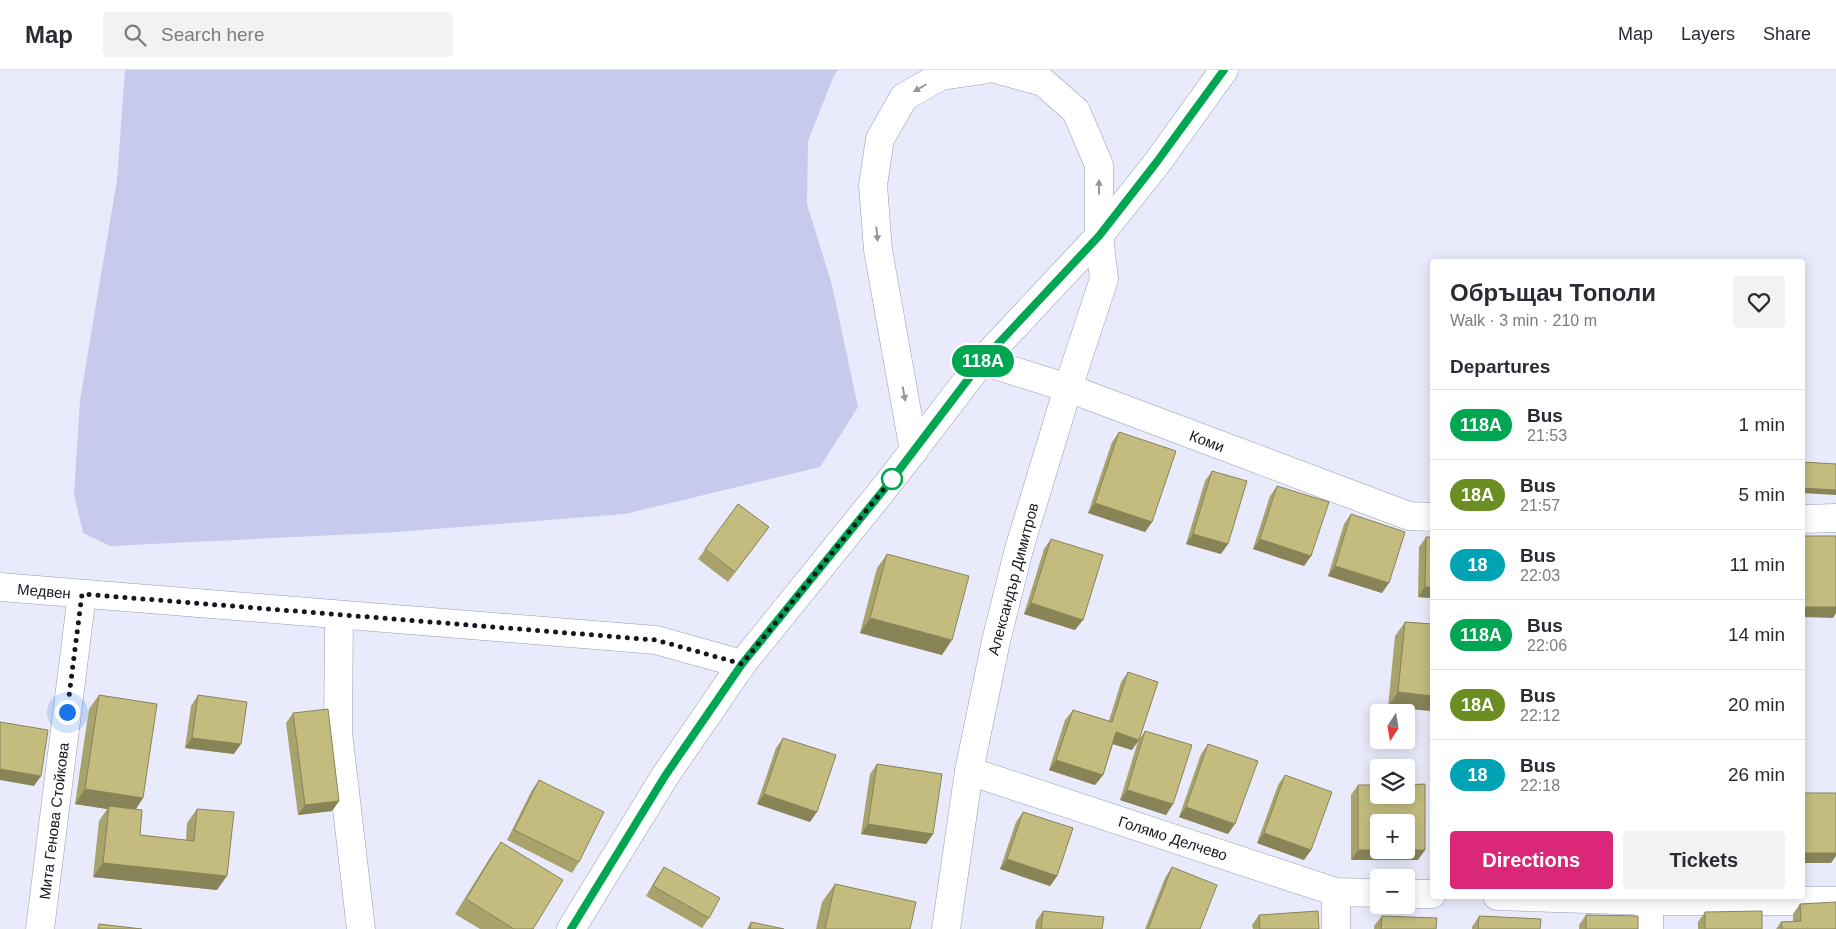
<!DOCTYPE html>
<meta charset="utf-8">
<style>
body{margin:0;font-family:Helvetica,sans-serif;background:#f2f2f3;color:#2b2b33;height:100vh;display:flex;flex-direction:column;font-size:19px;white-space:nowrap}
*{box-sizing:border-box;margin:0}
p{font-size:16px;color:#7c7c81}
.icon{flex:none;width:28px;height:28px;fill:none;stroke:currentColor;stroke-width:2;stroke-linecap:round;stroke-linejoin:round}
.map{position:relative;flex:1;overflow:hidden}
.side{position:absolute;left:1430px;top:189px;width:375px;height:640px;display:flex;flex-direction:column;background:#fff;border-radius:5px;box-shadow:0 2px 12px #0003}
.side>*{flex:none}
.badge{padding:0 10px;border-radius:16px;font-size:18px;line-height:32px}
.needle{width:32px;rotate:192deg}
.fabs{position:absolute;left:1370px;top:634px;display:grid;gap:10px}
.fabs a{display:grid;place-items:center;width:45px;height:45px;border-radius:5px;background:#fff;box-shadow:0 2px 12px #0003;font-size:25px}
.you{position:absolute;width:25px;height:25px;margin:-12px;border:4px solid #fff;border-radius:50%;background:#1a73e8;box-shadow:0 0 0 8px #1a73e833}
.map>.badge{position:absolute;translate:-50% -50%;box-shadow:0 0 0 2px #fff}
h2{padding:0 20px;font-size:19px;line-height:45px}
.round{display:grid;place-items:center;flex:none;width:52px;height:52px;border-radius:5px;background:#f2f2f3}
.summary{display:flex;align-items:center;justify-content:space-between;height:85px;padding:0 20px}
h1{font-size:24px;font-weight:700;line-height:38px}
.primary-button{display:flex;gap:10px;margin-top:auto;padding:10px 20px}
.primary-button a{flex:1;height:58px;border-radius:5px;background:#db2777;color:#fff;font-size:20px;font-weight:700;line-height:58px;text-align:center}
.primary-button a+a{background:#f2f2f3;color:#2b2b33}
ul{padding:0;list-style:none}
li{display:flex;align-items:center;gap:15px;height:70px;padding:0 20px;border-top:1px solid #e1e1e2}
li div{flex:1}
li b{display:block;font-size:19px}
li em{font-style:normal}
li .badge{min-width:55px;font-weight:700;text-align:center}
header{display:flex;align-items:center;gap:30px;box-sizing:border-box;height:70px;padding:0 25px;background:#fff;border-bottom:1px solid #e1e1e2}
header strong{font-size:24px}
nav{display:flex;gap:28px;margin-inline-start:auto;font-size:18px}
.search{width:350px;height:45px;background:#f2f2f3;display:flex;align-items:center;gap:12px;box-sizing:border-box;padding:0 18px;border-radius:5px;color:#7c7c81;font-size:19px}
.map>svg:first-child{display:block}
.green{fill:#c7caed}
.lines{fill:none;stroke-linecap:round;stroke-linejoin:round}
.minor-casing{stroke:#989ab4;stroke-width:29}
.minor{stroke:#fff;stroke-width:28}
.wall{fill:#a8a26c}
.shaded-wall{fill:#888458}
.building{fill:#c3bc7e;stroke:#888458;fill-rule:evenodd}
.oneway{fill:#96969a}
.line-casing{stroke:#fff;stroke-width:11}
.line{stroke:#00a651;stroke-width:8}
.walk{stroke:#15161f;stroke-width:5;stroke-dasharray:0 9}
.stop-dot{fill:#fff;stroke:#00a651;stroke-width:2.5}
.labels{text-anchor:middle;dominant-baseline:central;stroke-width:4.5;stroke-linejoin:round;paint-order:stroke}
.street-label{font-size:15px;fill:#15161f;stroke:#fff}
</style>
<header>
<strong>Map</strong>
<div class="search"><svg class="icon" aria-label="search" viewBox="0 0 24 24"><circle cx="10" cy="10" r="6"/><path d="M15 15l6 6"/></svg>Search here</div>
<nav><a>Map</a><a>Layers</a><a>Share</a></nav>
</header>
<div class="map">
<svg width="1836" height="859" viewBox="0 0 1836 859">
<rect width="100%" height="100%" fill="#e9ebfc"/>
<polygon class="green" points="125,0 838,0 834,5 808,71 807,134 832,215 858,337 820,397 625,444 397,462 110,476 83,463 74,424 80,330 117,110"/>
<g class="lines">
<defs>
<g id="minor">
<polyline points="982,291 1068,318 1409,446 1432,447"/>
<polyline points="914,381 878,180 873,115 880,69 904,27 941,6 983,0"/>
<polyline points="1802,449 1836,448"/>
<polyline points="0,517 656,570 742,594"/>
<polyline points="339,545 338,662 361,859"/>
<polyline points="969,701 1336,822 1379,823"/>
<polyline points="1336,822 1336,859"/>
<polyline points="1406,824 1432,824"/>
<polyline points="1497,826 1649,831 1836,831"/>
<polyline points="1649,826 1649,859"/>
<polyline points="40,859 82,524"/>
<polyline points="571,859 665,706 742,594 890,411 982,291 1099,166 1157,93 1224,0"/>
<polyline points="946,859 969,701 996,571 1019,479 1068,318 1104,209 1099,166 1099,95 1076,41 1043,12 999,0"/>
</g>
</defs>
<use href="#minor" class="minor-casing"/>
<use href="#minor" class="minor"/>
</g>
<g class="wall">
<polygon points="1119,362 1152,452 1145,462 1088,443 1112,372"/>
<polygon points="1212,401 1221,484 1186,474 1205,411"/>
<polygon points="1277,416 1311,486 1304,496 1253,479 1270,426"/>
<polygon points="738,434 769,457 728,512 698,489"/>
<polygon points="1351,444 1382,523 1328,506 1344,454"/>
<polygon points="1426,467 1432,467 1432,528 1418,527 1419,477"/>
<polygon points="1051,469 1075,560 1024,544 1044,479"/>
<polygon points="887,484 942,585 860,563 877,498"/>
<polygon points="1405,552 1432,554 1432,641 1388,637 1395,566"/>
<polygon points="1128,602 1132,680 1113,674 1103,705 1095,715 1049,700 1065,650 1073,640 1109,651 1121,612"/>
<polygon points="99,625 143,728 136,739 140,765 186,770 187,753 197,739 217,820 93,807 99,751 107,739 75,734 89,639"/>
<polygon points="198,625 234,684 185,678 191,636"/>
<polygon points="293,643 339,731 332,741 298,745 286,653"/>
<polygon points="1145,661 1173,734 1166,745 1120,730 1138,671"/>
<polygon points="783,668 810,752 757,734 776,678"/>
<polygon points="1208,674 1228,764 1179,747 1201,684"/>
<polygon points="877,694 933,764 926,774 861,764 870,704"/>
<polygon points="1285,705 1311,780 1304,790 1257,773 1278,715"/>
<polygon points="539,710 579,792 572,803 507,770 532,720"/>
<polygon points="1358,715 1418,790 1351,790 1351,725"/>
<polygon points="1023,742 1057,806 1050,816 1000,799 1016,752"/>
<polygon points="501,772 533,859 480,859 455,844 491,786"/>
<polygon points="664,797 709,848 702,858 646,826 657,807"/>
<polygon points="1172,797 1200,859 1145,859 1165,808"/>
<polygon points="835,814 910,859 816,859 822,832"/>
<polygon points="1800,834 1836,859 1776,859 1781,852 1793,851 1793,844"/>
<polygon points="1043,841 1102,859 1035,859 1036,851"/>
<polygon points="1705,842 1762,859 1698,859 1698,852"/>
<polygon points="1259,845 1319,859 1253,859 1252,855"/>
<polygon points="1586,845 1638,859 1579,859 1579,855"/>
<polygon points="1382,846 1436,859 1374,859 1374,856"/>
<polygon points="1479,846 1540,859 1472,859 1472,857"/>
<polygon points="751,852 784,859 747,859"/>
</g>
<g class="shaded-wall">
<polygon points="1802,418 1836,420 1836,425 1802,423"/>
<polygon points="1095,433 1152,452 1145,462 1088,443"/>
<polygon points="1193,464 1228,474 1221,484 1186,474"/>
<polygon points="1260,469 1311,486 1304,496 1253,479"/>
<polygon points="1335,496 1389,513 1382,523 1328,506"/>
<polygon points="1425,517 1432,517 1432,528 1418,527"/>
<polygon points="1031,533 1083,550 1075,560 1024,544"/>
<polygon points="1802,537 1836,537 1836,543 1833,548 1802,547"/>
<polygon points="870,548 952,570 942,585 860,563"/>
<polygon points="1398,622 1432,626 1432,641 1388,637"/>
<polygon points="1116,662 1139,670 1132,680 1109,673"/>
<polygon points="192,668 241,674 234,684 185,678"/>
<polygon points="1056,690 1103,705 1095,715 1049,700"/>
<polygon points="0,699 41,706 34,716 0,710"/>
<polygon points="85,719 143,728 133,743 109,736 107,739 75,734"/>
<polygon points="1127,720 1173,734 1166,745 1120,730"/>
<polygon points="764,724 817,742 810,752 757,734"/>
<polygon points="339,731 332,741 298,745 305,735"/>
<polygon points="1186,737 1235,754 1228,764 1179,747"/>
<polygon points="868,754 933,764 926,774 861,764"/>
<polygon points="1264,763 1311,780 1304,790 1257,773"/>
<polygon points="1358,780 1425,780 1418,790 1351,790"/>
<polygon points="1802,783 1836,783 1836,786 1831,793 1802,793"/>
<polygon points="1007,789 1057,806 1050,816 1000,799"/>
<polygon points="103,793 227,806 217,820 93,807"/>
</g>
<g class="building">
<polygon points="1119,362 1176,381 1152,452 1095,433"/>
<polygon points="1802,392 1836,394 1836,420 1802,418"/>
<polygon points="1212,401 1247,411 1228,474 1193,464"/>
<polygon points="1277,416 1329,432 1311,486 1260,469"/>
<polygon points="738,434 769,457 735,502 705,479"/>
<polygon points="1351,444 1405,462 1389,513 1335,496"/>
<rect x="1802" y="466" width="34" height="71"/>
<polygon points="1426,467 1432,467 1432,517 1425,517"/>
<polygon points="1051,469 1103,485 1083,550 1031,533"/>
<polygon points="887,484 969,506 952,570 870,548"/>
<polygon points="1405,552 1432,554 1432,626 1398,622"/>
<polygon points="1128,602 1158,612 1139,670 1116,662 1103,705 1056,690 1073,640 1112,652"/>
<polygon points="99,625 157,634 143,728 85,719"/>
<polygon points="198,625 247,632 241,674 192,668"/>
<polygon points="328,639 339,731 305,735 293,643"/>
<polygon points="0,652 48,660 41,706 0,699"/>
<polygon points="1145,661 1192,675 1173,734 1127,720"/>
<polygon points="783,668 836,685 817,742 764,724"/>
<polygon points="1208,674 1258,691 1235,754 1186,737"/>
<polygon points="877,694 942,704 933,764 868,754"/>
<polygon points="1285,705 1332,722 1311,780 1264,763"/>
<polygon points="539,710 604,742 579,792 514,760"/>
<path d="M1425 714V780H1358V715H1379V725H1406V715ZM1379 752H1406V780H1379Z"/>
<rect x="1802" y="723" width="34" height="60"/>
<polygon points="109,736 142,740 140,765 194,771 197,739 234,742 227,806 103,793"/>
<polygon points="1023,742 1073,758 1057,806 1007,789"/>
<polygon points="501,772 563,810 533,859 514,859 466,829"/>
<polygon points="664,797 720,828 709,848 653,816"/>
<polygon points="1172,797 1217,815 1200,859 1148,859"/>
<polygon points="835,814 916,832 910,859 825,859"/>
<polygon points="1836,832 1836,859 1782,859 1781,852 1801,851 1800,834"/>
<polygon points="1043,841 1104,847 1102,859 1041,859"/>
<polygon points="1318,841 1319,859 1260,859 1259,845"/>
<polygon points="1762,841 1762,859 1705,859 1705,842"/>
<polygon points="1586,845 1638,846 1638,859 1586,859"/>
<polygon points="1382,846 1437,848 1436,859 1381,859"/>
<polygon points="1479,846 1541,849 1540,859 1478,859"/>
<polygon points="751,852 784,859 750,859"/>
<polygon points="99,854 142,859 98,859"/>
</g>
<defs><path id="oneway-solid" d="M-6-.8H1V-3.2L6.5 0L1 3.2V.8H-6Z" transform="scale(1.25)"/></defs>
<g class="oneway">
<use href="#oneway-solid" transform="translate(920 18) rotate(150)"/>
<use href="#oneway-solid" transform="translate(1099 117) rotate(-90)"/>
<use href="#oneway-solid" transform="translate(877 164) rotate(85)"/>
<use href="#oneway-solid" transform="translate(904 324) rotate(80)"/>
</g>
<g class="lines">
<defs>
<polyline id="line" points="571,859 665,706 742,594 890,412 982,291 1099,166 1156,93 1224,0"/>
</defs>
<use href="#line" class="line-casing"/>
<use href="#line" class="line"/>
<polyline class="walk" points="67,642 82,524 656,570 742,594 892,409"/>
</g>
<circle class="stop-dot" cx="892" cy="409" r="10"/>
<g class="labels">
<g class="street-label">
<text transform="translate(1207 371) rotate(21)">Коми</text>
<text transform="translate(1013 509) rotate(-75)">Александър Димитров</text>
<text transform="translate(44 521) rotate(5)">Медвен</text>
<text transform="translate(54 751) rotate(-83)">Мита Генова Стойкова</text>
<text transform="translate(1173 768) rotate(18)">Голямо Делчево</text>
</g>
</g>
</svg>
<div class="fabs">
<a><svg class="needle" viewBox="-14 -14 28 28"><path d="M0-13l5 13h-10z" fill="#e53935"/><path d="M0 13l5-13h-10z" fill="#7c7c81"/></svg></a>
<a><svg class="icon" aria-label="layers" viewBox="0 0 24 24"><path d="M12 4l9 5-9 5-9-5zM3 14l9 5 9-5"/></svg></a>
<a>+</a>
<a>−</a>
</div>
<div class="you" style="left:67px;top:642px"></div>
<b class="badge" style="left:983px;top:291px;background:#00a651;color:#fff">118А</b>
<section class="side">
<div class="summary"><div><h1>Обръщач Тополи</h1><p>Walk · 3 min · 210 m</p></div><a class="round"><svg class="icon" aria-label="heart" viewBox="0 0 24 24"><path d="M12 20l-8-8c-3-5 5-10 8-4 3-6 11-1 8 4z"/></svg></a></div>
<h2>Departures</h2>
<ul>
<li><span class="badge" style="background:#00a651;color:#fff">118А</span><div><b>Bus</b><p>21:53</p></div><em>1 min</em></li>
<li><span class="badge" style="background:#6b8e23;color:#fff">18А</span><div><b>Bus</b><p>21:57</p></div><em>5 min</em></li>
<li><span class="badge" style="background:#00a3b4;color:#fff">18</span><div><b>Bus</b><p>22:03</p></div><em>11 min</em></li>
<li><span class="badge" style="background:#00a651;color:#fff">118А</span><div><b>Bus</b><p>22:06</p></div><em>14 min</em></li>
<li><span class="badge" style="background:#6b8e23;color:#fff">18А</span><div><b>Bus</b><p>22:12</p></div><em>20 min</em></li>
<li><span class="badge" style="background:#00a3b4;color:#fff">18</span><div><b>Bus</b><p>22:18</p></div><em>26 min</em></li>
</ul>
<div class="primary-button"><a>Directions</a><a>Tickets</a></div>
</section>
</div>
